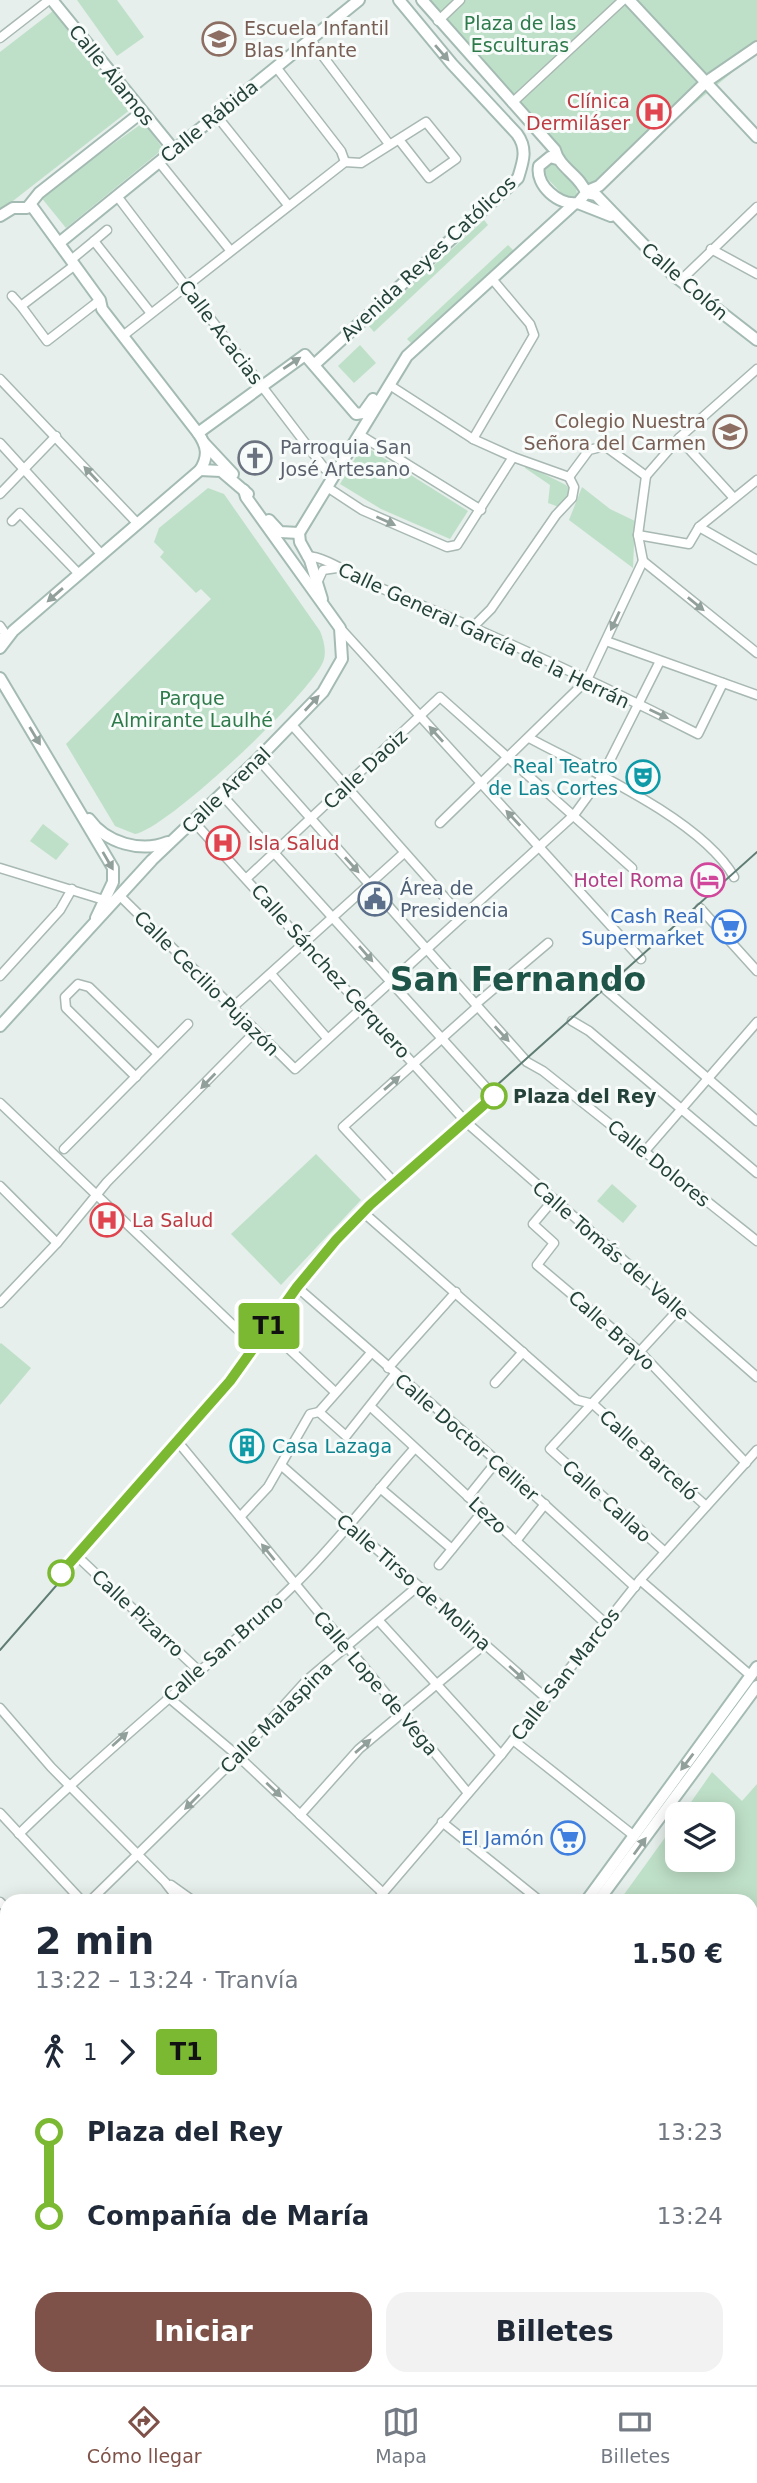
<!DOCTYPE html>
<html lang="es">
<meta charset="utf-8">
<style>
body{margin:0;font-family:"DejaVu Sans",sans-serif;background:#f2f2f3;color:#1f2937;height:100vh;display:flex;flex-direction:column;font-size:26px;white-space:nowrap}
*{box-sizing:border-box;margin:0}
p{font-size:23px;color:#747a83}
.icon{flex:none;width:38px;height:38px;fill:none;stroke:currentColor;stroke-width:2;stroke-linecap:round;stroke-linejoin:round}
.map{position:relative;flex:1;overflow:hidden}
.drawer{position:absolute;left:0px;top:1894px;width:758px;height:492px;display:flex;flex-direction:column;background:#fff;border-radius:21px 21px 0 0;box-shadow:0 4px 18px #0003}
.drawer>*{flex:none}
.badge{padding:0 14px;border-radius:5px;font-size:24px;line-height:46px}
.buttons{position:absolute;left:665px;top:1802px;display:grid;gap:14px}
.buttons a{display:grid;place-items:center;width:70px;height:70px;border-radius:14px;background:#fff;box-shadow:0 4px 18px #0003;font-size:35px}
.map>.badge{position:absolute;translate:-50% -50%;box-shadow:0 0 0 4px #fff}
.legs{display:flex;align-items:center;gap:10px;height:77px;padding:0 35px;font-size:23px}
.legs p{margin-inline-start:auto}
.summary{display:flex;align-items:center;justify-content:space-between;height:119px;padding:0 35px}
h1{font-size:38px;font-weight:800;line-height:52px}
.action{display:flex;gap:14px;margin-top:auto;padding:14px 35px}
.action a{flex:1;height:80px;border-radius:21px;background:#7f5249;color:#fff;font-size:28px;font-weight:800;line-height:80px;text-align:center}
.action a+a{background:#f2f2f3;color:#1f2937}
ul{padding:0 35px;list-style:none}
li{display:flex;align-items:center;gap:24px;height:84px;font-size:26px}
li i{display:grid;place-items:center;width:10px;height:100%;margin:0 9px;background:currentColor}
li i::after{content:'';width:18px;height:18px;margin:-9px;border:5px solid;border-radius:50%;background:#fff}
li p{margin-inline-start:auto}
li:first-child i{background:linear-gradient(#0000 50%,currentColor 0)}
li:last-child i{background:linear-gradient(currentColor 50%,#0000 0)}
.tab-bar{display:flex;justify-content:space-around;align-items:center;height:98px;border-top:2px solid #e0e1e3;background:#fff;font-size:19px;color:#747a83}
.tab-bar a{display:grid;justify-items:center;gap:4px}
.tab-bar .on{color:#7f5249}
.map>svg:first-child{display:block}
.green{fill:#bfe0c8}
.lines{fill:none;stroke-linecap:round;stroke-linejoin:round}
.stream{stroke:#8ec9d4;stroke-width:2.5}
.street-casing{stroke:#a8b8b2;stroke-width:11}
.secondary-casing{stroke:#a4bbb3;stroke-width:14}
.street{stroke:#fff;stroke-width:8}
.secondary{stroke:#fff;stroke-width:10}
.tram{stroke:#5f7d75;stroke-width:2}
.oneway{fill:#92a09c}
.line-1-casing{stroke:#fff;stroke-width:16}
.line-1{stroke:#7bb932;stroke-width:10}
.stop-1-dot{fill:#fff;stroke:#7bb932;stroke-width:3.5}
.labels{text-anchor:middle;dominant-baseline:central;stroke-width:6;stroke-linejoin:round;paint-order:stroke}
.park-label{font-size:19px;fill:#2d7a4b;stroke:#f7fbf9}
.education-label{font-size:19px;fill:#785e54;stroke:#f7fbf9;text-anchor:start}
.street-label{font-size:19px;fill:#24423a;stroke:#f7fbf9}
.health-label{font-size:19px;fill:#be3a42;stroke:#f7fbf9;text-anchor:start}
.worship-label{font-size:19px;fill:#5b616d;stroke:#f7fbf9;text-anchor:start}
.culture-label{font-size:19px;fill:#0d838f;stroke:#f7fbf9;text-anchor:end}
.hotel-label{font-size:19px;fill:#b23c85;stroke:#f7fbf9;text-anchor:end}
.service-label{font-size:19px;fill:#4e5e75;stroke:#f7fbf9;text-anchor:start}
.shop-label{font-size:19px;fill:#366cbe;stroke:#f7fbf9;text-anchor:end}
.stop-label{font-size:19px;font-weight:bold;fill:#24423a;stroke:#f7fbf9;text-anchor:start}
.town-label{font-size:33px;font-weight:bold;fill:#1f5548;stroke:#f7fbf9}
</style>
<div class="map">
<svg width="757" height="2385" viewBox="0 0 757 2385">
<rect width="100%" height="100%" fill="#e6efeb"/>
<g class="green">
<polygon points="77,0 117,0 144,37 117,56"/>
<polygon points="429,0 757,0 757,52 586,193"/>
<polygon points="53,11 131,109 0,211 0,52"/>
<polygon points="144,122 163,149 66,228 40,196"/>
<polygon points="552,163 576,186 577,195 573,198 565,197 545,176 545,166"/>
<polygon points="484,220 488,225 374,332 368,325"/>
<polygon points="508,245 514,251 411,343 407,339"/>
<polygon points="360,345 376,363 354,383 338,366"/>
<polygon points="363,445 468,511 450,539 381,509 340,484"/>
<polygon points="526,465 566,485 571,491 570,498 559,507 548,503 550,485 525,468"/>
<polygon points="582,487 610,509 635,521 633,568 569,520"/>
<path d="M208 488 224 494 320 631C324 641 327 652 323 662 310 694 167 829 135 834L115 826 66 744 211 599 201 589 196 593 160 557 164 552 154 542 159 528Z"/>
<polygon points="43,824 69,844 56,860 30,841"/>
<polygon points="316,1154 361,1200 281,1285 231,1234"/>
<polygon points="612,1184 637,1206 623,1223 597,1201"/>
<polygon points="1,1343 31,1368 0,1405 0,1344"/>
<polygon points="712,1772 742,1801 757,1784 757,2385 179,2385 189,2378 751,2378 751,1900 620,1900 677,1821 677,1860 723,1860 723,1815 682,1815"/>
</g>
<g class="lines">
<g class="stream">
<polyline points="751,2230 757,2233"/>
<polyline points="642,2378 659,2385"/>
<polyline points="472,2385 477,2378"/>
</g>
<defs>
<g id="street">
<polyline points="438,21 460,0"/>
<polyline points="0,38 49,0"/>
<polyline points="310,39 389,144"/>
<polyline points="276,67 341,151 345,162"/>
<polyline points="512,103 623,0"/>
<polyline points="216,115 288,205"/>
<polyline points="159,162 230,250"/>
<polyline points="117,196 325,469"/>
<polyline points="94,241 107,230"/>
<polyline points="711,249 757,274"/>
<polyline points="71,260 94,241 150,312"/>
<polyline points="75,265 21,306 47,341 100,300"/>
<polyline points="680,281 757,207"/>
<polyline points="12,296 21,306"/>
<polyline points="124,335 345,162 361,163 426,122 456,159 429,178 400,141"/>
<polyline points="0,379 138,524"/>
<polyline points="391,386 473,439 513,457 569,477 589,450 605,446 646,476"/>
<polyline points="360,435 481,510"/>
<polyline points="679,438 733,497"/>
<polyline points="473,439 534,335 530,324 493,280"/>
<polyline points="0,443 102,555"/>
<polyline points="646,476 679,438 757,369"/>
<polyline points="327,487 362,510 447,547 457,545 513,457"/>
<polyline points="0,494 56,436"/>
<polyline points="12,521 20,513 79,574"/>
<polyline points="699,527 757,560"/>
<polyline points="638,535 689,544 699,527 757,480"/>
<path d="M307 556C324 556 353 576 371 584 482 630 591 679 698 734L723 683"/>
<polyline points="643,561 757,653"/>
<polyline points="643,561 638,535 646,476"/>
<polyline points="317,583 323,570 337,568"/>
<polyline points="0,626 7,636 0,638"/>
<polyline points="474,626 491,609 556,515 572,498 574,487 569,477"/>
<polyline points="340,628 641,959"/>
<polyline points="606,641 757,695"/>
<polyline points="292,725 462,917"/>
<path d="M529 738C587 769 702 820 734 877"/>
<polyline points="258,759 527,1062 543,1071 757,1241"/>
<polyline points="222,795 492,1094"/>
<polyline points="194,822 466,1122 757,1377"/>
<polyline points="440,823 587,680 643,561"/>
<polyline points="0,868 104,900"/>
<polyline points="247,878 440,697 632,868"/>
<polyline points="120,896 295,1069 574,815 601,778 660,661"/>
<polyline points="700,908 757,971"/>
<polyline points="271,974 327,1038"/>
<polyline points="0,976 60,910 72,889"/>
<polyline points="606,990 757,1121"/>
<polyline points="477,1003 548,943"/>
<polyline points="233,1007 404,853"/>
<polyline points="572,1021 589,1031 757,1173"/>
<polyline points="136,1077 66,1008 65,997 78,984 89,987 158,1054"/>
<polyline points="0,1103 256,1347"/>
<polyline points="64,1149 188,1024"/>
<polyline points="645,1151 757,1022"/>
<polyline points="394,1182 343,1127 477,1007"/>
<polyline points="0,1186 57,1243"/>
<polyline points="554,1199 533,1224 554,1243 537,1265 640,1352 746,1463"/>
<polyline points="364,1213 577,1400 593,1404 706,1506"/>
<polyline points="298,1288 497,1461 635,1587"/>
<polyline points="0,1303 57,1243 107,1182 256,1031"/>
<polyline points="268,1329 335,1392"/>
<polyline points="371,1353 319,1412 346,1436 395,1374"/>
<polyline points="388,1368 456,1292"/>
<polyline points="495,1383 523,1352"/>
<polyline points="371,1407 605,1623"/>
<polyline points="178,1442 468,1793"/>
<polyline points="282,1466 546,1698"/>
<polyline points="380,1488 452,1549"/>
<polyline points="468,1497 497,1461"/>
<polyline points="240,1517 268,1487 310,1414 319,1412"/>
<polyline points="516,1541 545,1504"/>
<polyline points="665,1552 550,1449 679,1309"/>
<polyline points="78,1557 198,1670"/>
<polyline points="439,1565 483,1511"/>
<polyline points="640,1580 750,1675"/>
<polyline points="379,1621 501,1755"/>
<polyline points="168,1697 238,1756 383,1893"/>
<polyline points="0,1708 51,1767 165,1882 179,1900"/>
<polyline points="513,1740 633,1835"/>
<polyline points="0,1813 81,1900"/>
<polyline points="300,1815 359,1749 485,1644"/>
<polyline points="442,1822 539,1900"/>
<path d="M19 1834C107 1747 206 1671 295 1584 338 1542 374 1494 414 1449"/>
<polyline points="171,1885 192,1900"/>
<polyline points="91,1900 238,1756 307,1680 418,1586"/>
<polyline points="377,1900 501,1755 640,1580 757,1450"/>
<polyline points="0,1902 7,1909"/>
<polyline points="0,1973 7,1968"/>
<polyline points="0,2014 7,2021"/>
<polyline points="0,2117 7,2127"/>
<polyline points="0,2213 7,2208"/>
<polyline points="0,2266 7,2276"/>
<polyline points="0,2300 7,2297"/>
</g>
<g id="secondary">
<polyline points="52,0 174,150"/>
<path d="M422 0 555 150C559 168 581 176 586 193L578 203C559 206 535 185 539 166L550 157 557 159"/>
<polyline points="629,0 757,137"/>
<polyline points="587,191 599,186 706,82 757,47"/>
<polyline points="586,193 596,195 672,274 757,340"/>
<polyline points="578,203 611,216"/>
<polyline points="0,216 13,208 27,208 39,193 142,112"/>
<polyline points="59,243 359,0"/>
<path d="M315 364 518 178C523 162 528 149 517 134L452 64 399 0"/>
<polyline points="198,433 305,355 356,414 363,413 373,399"/>
<polyline points="204,443 233,474"/>
<polyline points="200,470 221,471 248,494"/>
<polyline points="269,520 280,532 299,533"/>
<polyline points="299,533 407,356 574,204"/>
<polyline points="299,533 300,542 310,560 322,599"/>
<path d="M0 648 13 631 200 470C209 456 207 446 198 433L102 309 100 300 31 205"/>
<polyline points="0,678 113,868 113,882 96,918"/>
<path d="M89 819C106 843 141 853 168 842"/>
<polyline points="0,1026 152,860 258,759 323,692 342,659 340,628 246,497 244,490"/>
<polyline points="587,1900 757,1667"/>
<polyline points="599,1900 757,1686"/>
<polyline points="132,2385 142,2378"/>
<polyline points="154,2385 164,2378"/>
</g>
</defs>
<use href="#street" class="street-casing"/>
<use href="#secondary" class="secondary-casing"/>
<use href="#street" class="street"/>
<use href="#secondary" class="secondary"/>
<polyline class="tram" points="0,1650 220,1398 297,1287 391,1180 757,852"/>
</g>
<defs><path id="oneway-solid" d="M-6-.8H1V-3.2L6.5 0L1 3.2V.8H-6Z" transform="scale(1.75)"/></defs>
<g class="oneway">
<use href="#oneway-solid" transform="translate(442 53) rotate(49)"/>
<use href="#oneway-solid" transform="translate(292 363) rotate(-34)"/>
<use href="#oneway-solid" transform="translate(91 474) rotate(-133)"/>
<use href="#oneway-solid" transform="translate(386 521) rotate(24)"/>
<use href="#oneway-solid" transform="translate(55 595) rotate(139)"/>
<use href="#oneway-solid" transform="translate(696 604) rotate(39)"/>
<use href="#oneway-solid" transform="translate(615 621) rotate(115)"/>
<use href="#oneway-solid" transform="translate(312 703) rotate(-47)"/>
<use href="#oneway-solid" transform="translate(659 714) rotate(25)"/>
<use href="#oneway-solid" transform="translate(436 734) rotate(-132)"/>
<use href="#oneway-solid" transform="translate(35 736) rotate(59)"/>
<use href="#oneway-solid" transform="translate(513 818) rotate(-133)"/>
<use href="#oneway-solid" transform="translate(108 861) rotate(60)"/>
<use href="#oneway-solid" transform="translate(352 865) rotate(48)"/>
<use href="#oneway-solid" transform="translate(366 954) rotate(49)"/>
<use href="#oneway-solid" transform="translate(502 1034) rotate(47)"/>
<use href="#oneway-solid" transform="translate(208 1081) rotate(134)"/>
<use href="#oneway-solid" transform="translate(392 1083) rotate(-41)"/>
<use href="#oneway-solid" transform="translate(268 1552) rotate(-129)"/>
<use href="#oneway-solid" transform="translate(517 1673) rotate(42)"/>
<use href="#oneway-solid" transform="translate(120 1739) rotate(-42)"/>
<use href="#oneway-solid" transform="translate(363 1746) rotate(-41)"/>
<use href="#oneway-solid" transform="translate(687 1762) rotate(127)"/>
<use href="#oneway-solid" transform="translate(274 1790) rotate(43)"/>
<use href="#oneway-solid" transform="translate(192 1802) rotate(135)"/>
<use href="#oneway-solid" transform="translate(640 1846) rotate(-54)"/>
</g>
<g class="lines">
<defs>
<polyline id="line-1" points="61,1573 230,1381 297,1287 336,1240 370,1205 494,1096"/>
</defs>
<use href="#line-1" class="line-1-casing"/>
<use href="#line-1" class="line-1"/>
</g>
<defs>
<symbol id="school-ring" viewBox="-11 -11 22 22"><circle r="9.5" fill="#f7fbf9" stroke="#8d6e63" stroke-width="1.5"/><path d="M0-5L7-2L0 1L-7-2ZM-4 1L0 2.5L4 1V4Q0 6-4 4Z" fill="#8d6e63"/></symbol>
<symbol id="hospital-ring" viewBox="-11 -11 22 22"><circle r="9.5" fill="#f7fbf9" stroke="#e0444e" stroke-width="1.5"/><path d="M-5-5h3v3.5h4V-5h3V5h-3V1.5h-4V5h-3Z" fill="#e0444e"/></symbol>
<symbol id="church-ring" viewBox="-11 -11 22 22"><circle r="9.5" fill="#f7fbf9" stroke="#6b7280" stroke-width="1.5"/><path d="M-1.2-6h2.4v3.5h3.3v2.4h-3.3V6h-2.4V-.1h-3.3v-2.4h3.3Z" fill="#6b7280"/></symbol>
<symbol id="theatre-ring" viewBox="-11 -11 22 22"><circle r="9.5" fill="#f7fbf9" stroke="#0f9aa8" stroke-width="1.5"/><path d="M-5-5.5Q0-4 5-5.5V0Q5 5 0 6Q-5 5-5 0ZM-3.3-2.5H-1v1.5H-3.3ZM1-2.5H3.3v1.5H1ZM-2.8 1Q0 5.5 2.8 1Z" fill="#0f9aa8"/></symbol>
<symbol id="hotel-ring" viewBox="-11 -11 22 22"><circle r="9.5" fill="#f7fbf9" stroke="#d1479c" stroke-width="1.5"/><path d="M-6-4.5h1.5V1H6V5H4.5V3h-9V5H-6ZM-4 0a1.8 1.8 0 1 1 3.6 0ZM.5 0V-2.5h3Q6-2.5 6 0Z" fill="#d1479c"/></symbol>
<symbol id="civic-ring" viewBox="-11 -11 22 22"><circle r="9.5" fill="#f7fbf9" stroke="#5c6f8a" stroke-width="1.5"/><path d="M-.6-6.5H3V-4.5H.6V-3L4-1V1h2V6H-6V1h2V-1L-.6-3ZM-1.2 2.5V6h2.4V2.5Z" fill="#5c6f8a"/></symbol>
<symbol id="supermarket-ring" viewBox="-11 -11 22 22"><circle r="9.5" fill="#f7fbf9" stroke="#3f7fe0" stroke-width="1.5"/><path d="M-6-5.5h2.5l.6 2H6L4.5 2H-2.5L-4.4-4H-6ZM-1.5 3.2a1.3 1.3 0 1 0 .1 0ZM3 3.2a1.3 1.3 0 1 0 .1 0Z" fill="#3f7fe0"/></symbol>
<symbol id="building-ring" viewBox="-11 -11 22 22"><circle r="9.5" fill="#f7fbf9" stroke="#0f9aa8" stroke-width="1.5"/><path d="M-4-6H4V6H1V3H-1V6H-4ZM-2.5-4.3h1.7v1.8h-1.7ZM.8-4.3h1.7v1.8H.8ZM-2.5-1h1.7V.8h-1.7ZM.8-1h1.7V.8H.8Z" fill="#0f9aa8"/></symbol>
</defs>
<g fill-rule="evenodd">
<use href="#school-ring" x="200" y="20" width="38" height="38"/>
<use href="#hospital-ring" x="635" y="93" width="38" height="38"/>
<use href="#school-ring" x="711" y="413" width="38" height="38"/>
<use href="#church-ring" x="236" y="439" width="38" height="38"/>
<use href="#theatre-ring" x="624" y="758" width="38" height="38"/>
<use href="#hospital-ring" x="204" y="824" width="38" height="38"/>
<use href="#hotel-ring" x="689" y="861" width="38" height="38"/>
<use href="#civic-ring" x="356" y="880" width="38" height="38"/>
<use href="#supermarket-ring" x="710" y="908" width="38" height="38"/>
<use href="#hospital-ring" x="88" y="1201" width="38" height="38"/>
<use href="#building-ring" x="228" y="1427" width="38" height="38"/>
<use href="#supermarket-ring" x="549" y="1819" width="38" height="38"/>
</g>
<g class="stop-1-dot">
<circle cx="494" cy="1096" r="12"/>
<circle cx="61" cy="1573" r="12"/>
</g>
<g class="labels">
<g class="park-label">
<text x="520" y="23">Plaza de las<tspan x="520" dy="22">Esculturas</tspan></text>
<text x="192" y="698">Parque<tspan x="192" dy="22">Almirante Laulhé</tspan></text>
</g>
<g class="education-label">
<text x="244" y="28">Escuela Infantil<tspan x="244" dy="22">Blas Infante</tspan></text>
<text x="706" y="421" text-anchor="end">Colegio Nuestra<tspan x="706" dy="22">Señora del Carmen</tspan></text>
</g>
<g class="street-label">
<text transform="translate(112 75) rotate(51)">Calle Álamos</text>
<text transform="translate(209 121) rotate(-39)">Calle Rábida</text>
<text transform="translate(428 258) rotate(-43)">Avenida Reyes Católicos</text>
<text transform="translate(685 281) rotate(41)">Calle Colón</text>
<text transform="translate(221 332) rotate(53)">Calle Acacias</text>
<text transform="translate(484 635) rotate(25)">Calle General García de la Herrán</text>
<text transform="translate(365 769) rotate(-43)">Calle Daoiz</text>
<text transform="translate(226 790) rotate(-44)">Calle Arenal</text>
<text transform="translate(331 971) rotate(48)">Calle Sánchez Cerquero</text>
<text transform="translate(207 983) rotate(45)">Calle Cecilio Pujazón</text>
<text transform="translate(659 1163) rotate(39)">Calle Dolores</text>
<text transform="translate(611 1250) rotate(41)">Calle Tomás del Valle</text>
<text transform="translate(612 1330) rotate(42)">Calle Bravo</text>
<text transform="translate(467 1437) rotate(41)">Calle Doctor Cellier</text>
<text transform="translate(649 1455) rotate(42)">Calle Barceló</text>
<text transform="translate(607 1501) rotate(42)">Calle Callao</text>
<text transform="translate(488 1515) rotate(43)">Lezo</text>
<text transform="translate(414 1582) rotate(41)">Calle Tirso de Molina</text>
<text transform="translate(138 1613) rotate(43)">Calle Pizarro</text>
<text transform="translate(223 1648) rotate(-41)">Calle San Bruno</text>
<text transform="translate(565 1674) rotate(-52)">Calle San Marcos</text>
<text transform="translate(376 1683) rotate(50)">Calle Lope de Vega</text>
<text transform="translate(276 1717) rotate(-45)">Calle Malaspina</text>
</g>
<g class="health-label">
<text x="630" y="101" text-anchor="end">Clínica<tspan x="630" dy="22">Dermiláser</tspan></text>
<text x="248" y="843">Isla Salud</text>
<text x="132" y="1220">La Salud</text>
</g>
<g class="worship-label">
<text x="280" y="447">Parroquia San<tspan x="280" dy="22">José Artesano</tspan></text>
</g>
<g class="culture-label">
<text x="618" y="766">Real Teatro<tspan x="618" dy="22">de Las Cortes</tspan></text>
<text x="272" y="1446" text-anchor="start">Casa Lazaga</text>
</g>
<g class="hotel-label">
<text x="684" y="880">Hotel Roma</text>
</g>
<g class="service-label">
<text x="400" y="888">Área de<tspan x="400" dy="22">Presidencia</tspan></text>
</g>
<g class="shop-label">
<text x="704" y="916">Cash Real<tspan x="704" dy="22">Supermarket</tspan></text>
<text x="544" y="1838">El Jamón</text>
</g>
<g class="stop-label">
<text x="513" y="1096">Plaza del Rey</text>
</g>
<g class="town-label">
<text x="518" y="979">San Fernando</text>
</g>
</g>
</svg>
<div class="buttons">
<a><svg class="icon" aria-label="layers" viewBox="0 0 24 24"><path d="M12 4l9 5-9 5-9-5zM3 14l9 5 9-5"/></svg></a>
</div>
<b class="badge" style="left:269px;top:1326px;background:#7bb932;color:#111">T1</b>
<section class="drawer">
<div class="summary"><div><h1>2 min</h1><p>13:22 – 13:24 · Tranvía</p></div><b>1.50 €</b></div>
<div class="legs"><svg class="icon" aria-label="walk" viewBox="0 0 24 24"><circle cx="13" cy="4" r="2"/><path d="M13 8l-2 6 4 7M11 14l-3 7M7 12l3-4h3l4 4"/></svg>1<svg class="icon" aria-label="forward" viewBox="0 0 24 24"><path d="M9 5l7 7-7 7"/></svg><b class="badge" style="background:#7bb932;color:#111">T1</b></div>
<ul>
<li><i style="color:#7bb932"></i><b>Plaza del Rey</b><p>13:23</p></li>
<li><i style="color:#7bb932"></i><b>Compañía de María</b><p>13:24</p></li>
</ul>
<div class="action"><a>Iniciar</a><a>Billetes</a></div>
</section>
</div>
<nav class="tab-bar">
<a class="on"><svg class="icon" aria-label="directions" viewBox="0 0 24 24"><path d="M12 3l9 9-9 9-9-9zM9 14v-3h6M13 9l2 2-2 2"/></svg>Cómo llegar</a>
<a><svg class="icon" aria-label="map" viewBox="0 0 24 24"><path d="M3 6l6-2 6 2 6-2v14l-6 2-6-2-6 2zM9 4v14M15 6v14"/></svg>Mapa</a>
<a><svg class="icon" aria-label="tickets" viewBox="0 0 24 24"><path d="M3 7h18v10H3zM15 7v10"/></svg>Billetes</a>
</nav>
